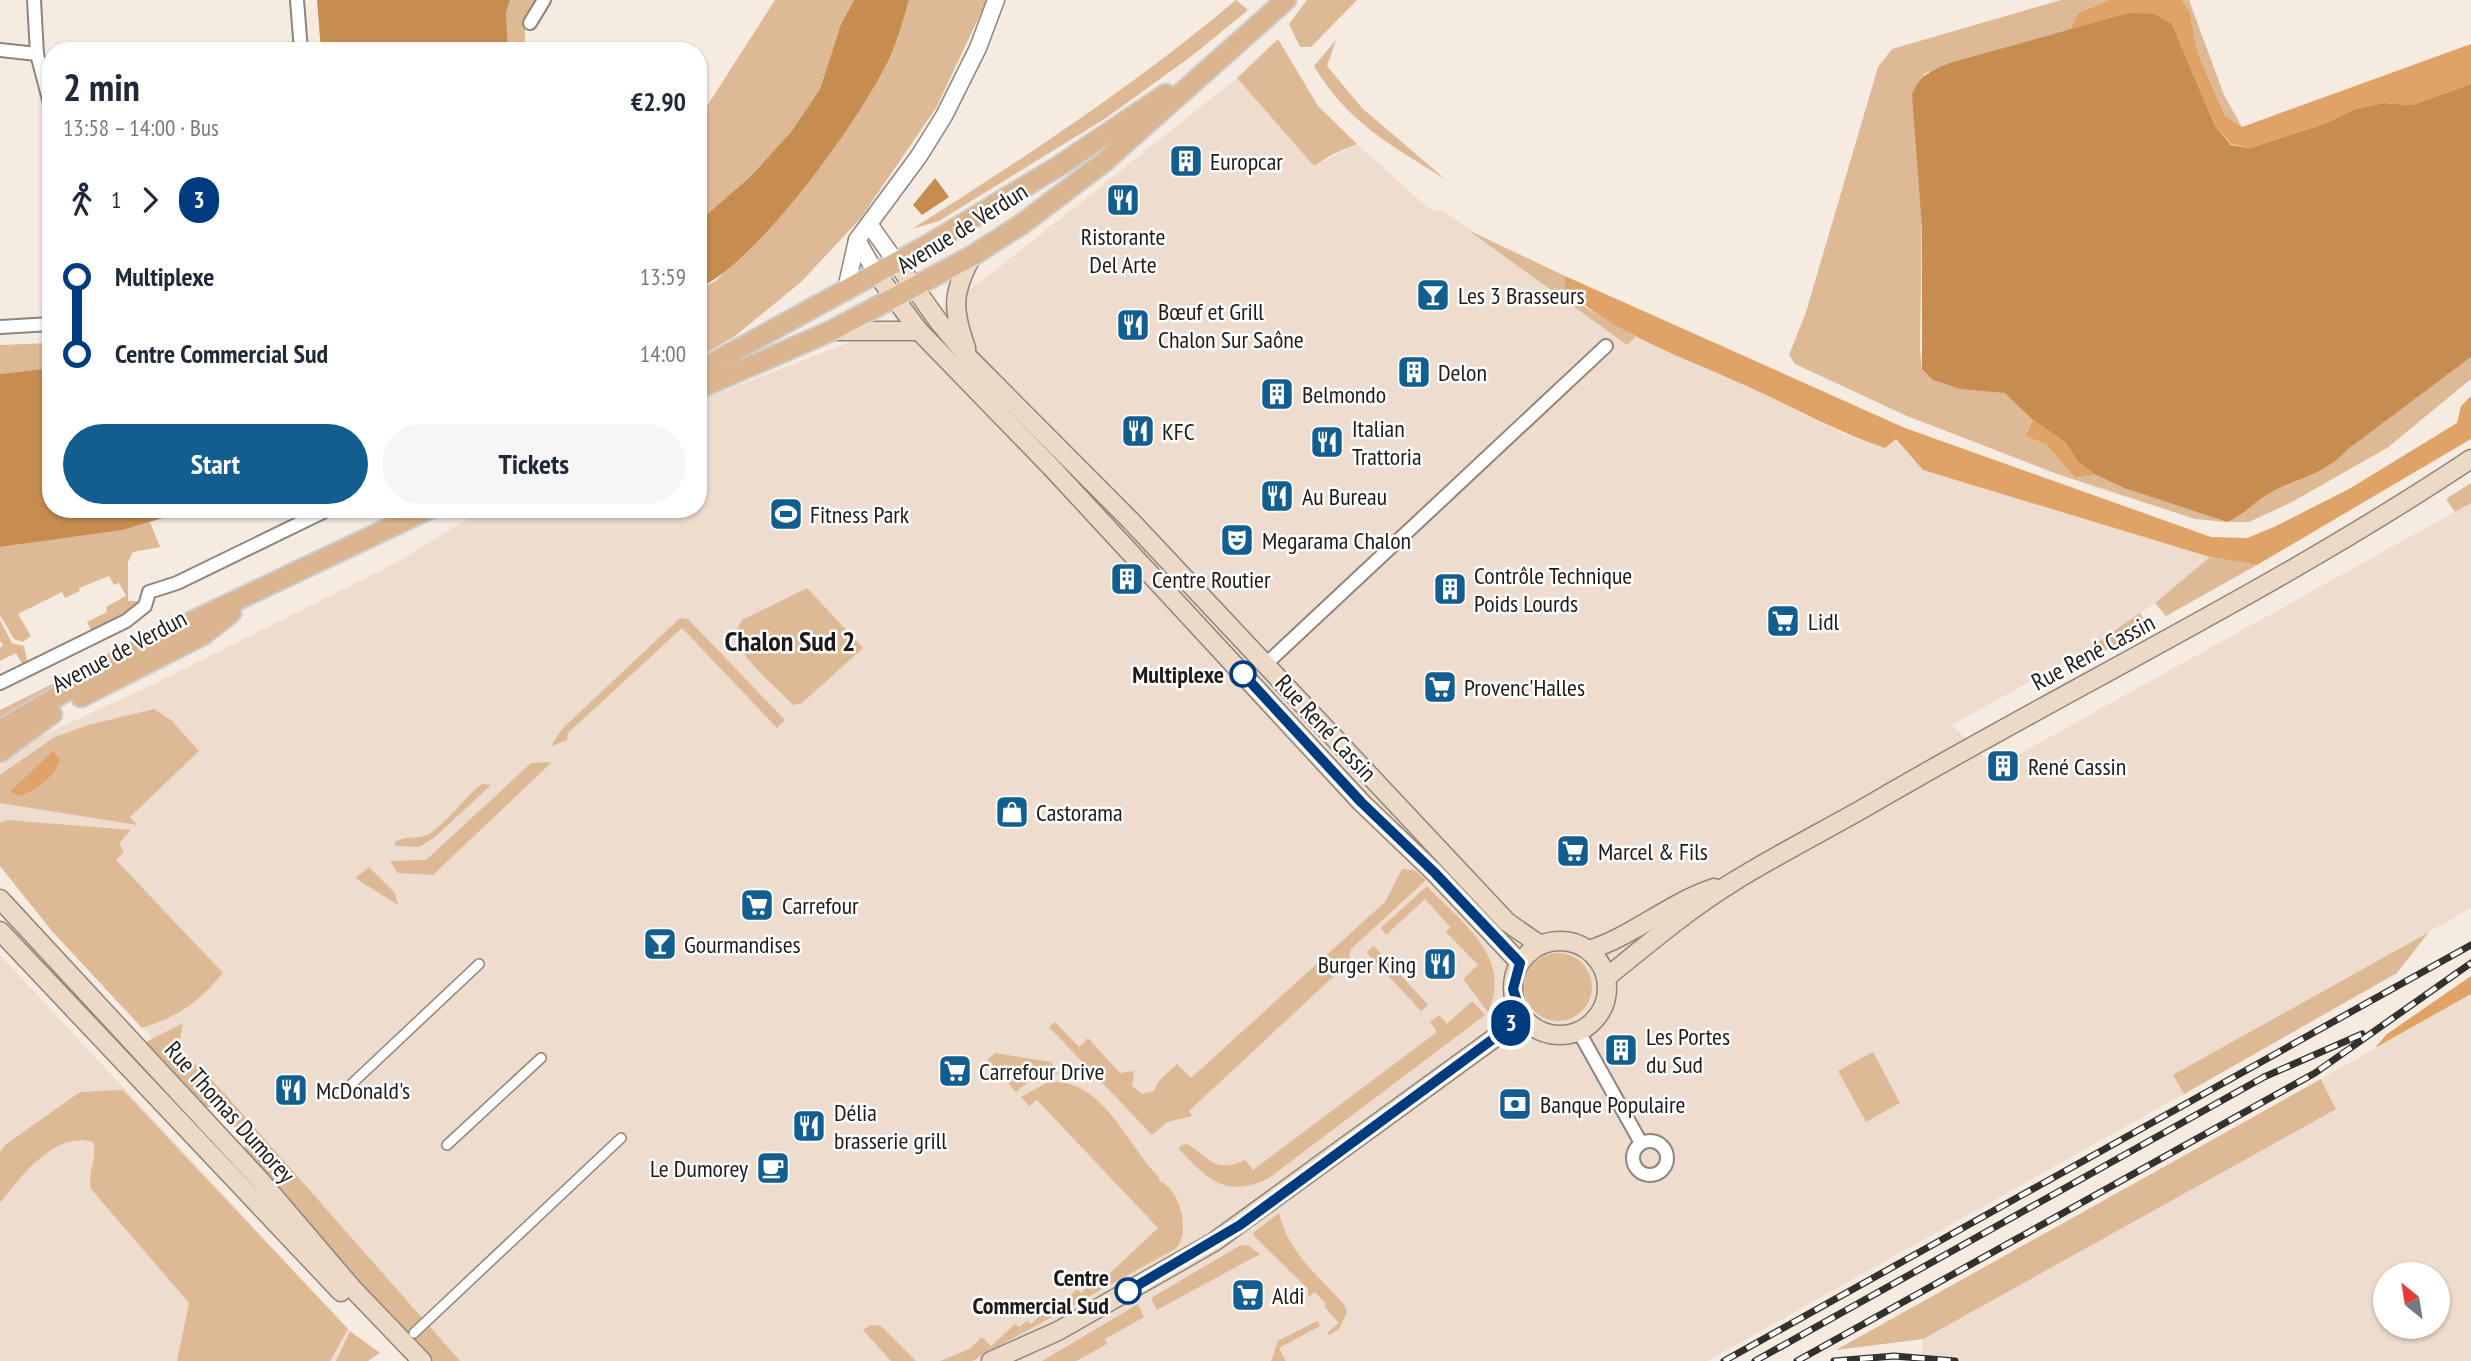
<!DOCTYPE html>
<meta charset="utf-8">
<style>
body{margin:0;font-family:"PT Sans Narrow",sans-serif;background:#f6f6f7;color:#1f2937;height:100vh;display:flex;flex-direction:column;font-size:26px;white-space:nowrap}
*{box-sizing:border-box;margin:0}
p{font-size:23px;color:#747a83}
.icon{flex:none;width:38px;height:38px;fill:none;stroke:currentColor;stroke-width:2;stroke-linecap:round;stroke-linejoin:round}
.map{position:relative;flex:1;overflow:hidden}
.panel{position:absolute;left:42px;top:42px;width:665px;height:476px;display:flex;flex-direction:column;background:#fff;border-radius:28px;box-shadow:0 2px 5px #0004}
.panel>*{flex:none}
.badge{padding:0 14px;border-radius:23px;font-size:24px;line-height:46px}
.needle{width:46px;rotate:330deg}
.fabs{position:absolute;left:2373px;top:1262px;display:grid;gap:14px}
.fabs a{display:grid;place-items:center;width:77px;height:77px;border-radius:50%;background:#fff;box-shadow:0 2px 5px #0004;font-size:35px}
.map>.badge{position:absolute;translate:-50% -50%;box-shadow:0 0 0 4px #fff}
.legs{display:flex;align-items:center;gap:10px;height:77px;padding:0 21px;font-size:23px}
.legs p{margin-inline-start:auto}
.head{display:flex;align-items:center;justify-content:space-between;height:119px;padding:0 21px}
h1{font-size:38px;font-weight:600;line-height:52px}
.primary-button{display:flex;gap:14px;margin-top:auto;padding:14px 21px}
.primary-button a{flex:1;height:80px;border-radius:42px;background:#135e91;color:#fff;font-size:28px;font-weight:600;line-height:80px;text-align:center}
.primary-button a+a{background:#f6f6f7;color:#1f2937}
ul{padding:0 21px;list-style:none}
li{display:flex;align-items:center;gap:24px;height:77px;font-size:26px}
li i{display:grid;place-items:center;width:10px;height:100%;margin:0 9px;background:currentColor}
li i::after{content:'';width:18px;height:18px;margin:-9px;border:5px solid;border-radius:50%;background:#fff}
li p{margin-inline-start:auto}
li:first-child i{background:linear-gradient(#0000 50%,currentColor 0)}
li:last-child i{background:linear-gradient(currentColor 50%,#0000 0)}
.map>svg:first-child{display:block}
.built{fill:#eeddce;fill-rule:evenodd}
.green{fill:#deb996}
.forest{fill:#dfa367}
.water{fill:#c78c50}
.lines{fill:none;stroke-linecap:round;stroke-linejoin:round}
.pedestrian-casing{stroke:#8e857c;stroke-width:12}
.minor-casing{stroke:#8e857c;stroke-width:16}
.tertiary-casing{stroke:#8e857c;stroke-width:19}
.secondary-casing{stroke:#8e857c;stroke-width:21}
.primary-casing{stroke:#cecdcc;stroke-width:23}
.pedestrian{stroke:#fff;stroke-width:9}
.minor{stroke:#fff;stroke-width:12}
.tertiary{stroke:#fff;stroke-width:16}
.secondary{stroke:#ecdac7;stroke-width:18}
.primary{stroke:#dab58f;stroke-width:19}
.rail-casing{stroke:#34302c;stroke-width:7}
.rail{stroke:#fff;stroke-width:4.5;stroke-dasharray:13;stroke-linecap:butt}
.line-1-casing{stroke:#fff;stroke-width:16}
.line-1{stroke:#003b80;stroke-width:10}
.stop-1-dot{fill:#fff;stroke:#003b80;stroke-width:3.5}
.labels{text-anchor:middle;dominant-baseline:central;stroke-width:5;stroke-linejoin:round;paint-order:stroke}
.poi-label{font-size:24px;fill:#1e1a17;stroke:#fff;text-anchor:start}
.street-label{font-size:24px;fill:#1e1a17;stroke:#fff}
.stop-label{font-size:24px;font-weight:bold;fill:#1e1a17;stroke:#fff;text-anchor:end}
.quarter-label{font-size:28px;font-weight:bold;fill:#1e1a17;stroke:#fff}
</style>
<div class="map">
<svg width="2471" height="1361" viewBox="0 0 2471 1361">
<rect width="100%" height="100%" fill="#f6ebe1"/>
<g class="built">
<polygon points="1237,78 1314,166 1357,144 1426,206 1435,212 1441,209 1627,345 1636,337 1750,387 1844,434 1885,448 1895,439 1923,470 2210,557 2155,603 2088,649 1952,725 2008,780 2007,761 2471,503 2471,908 2174,1075 2184,1094 1707,1361 446,1361 294,1190 52,931 0,866 0,766 37,738 148,687 394,564 484,509 698,509 698,401 866,336 903,337 996,270"/>
<polygon points="0,955 350,1331 336,1361 0,1361"/>
<path d="M2471 994V1361H1922L1923 1339 2336 1108 2321 1079ZM2385 1274H2438V1326H2385Z"/>
</g>
<g class="green">
<polygon points="510,0 539,0 525,25 525,51 508,51 506,13"/>
<polygon points="775,0 854,0 841,24 820,89 791,132 750,177 698,222 698,120"/>
<path d="M909 0H987L936 108 860 219 801 282 735 336 698 358V289L716 281C796 192 873 119 909 0Z"/>
<path d="M1236 0 1248 10 1193 55 1106 118 939 221 912 229C1024 158 1134 86 1236 0Z"/>
<polygon points="1307,0 1357,0 1311,47 1300,47 1289,24"/>
<path d="M2061 0H2110L2078 13 2070 30 1949 63 1924 74 1920 349 1922 369C1955 400 1979 379 2005 393 2015 398 2025 412 2033 420L2025 436 2047 445 2075 478 2096 475 2124 488 2227 522C2241 516 2250 507 2262 498 2290 478 2321 479 2347 450L2471 357V379L2387 448 2290 503 2249 522H2227L2195 519 2057 474 1907 416 1795 364 1789 355 1806 312 1878 67 1892 49Z"/>
<polygon points="2182,0 2189,0 2224,95 2242,127 2225,116 2197,51 2190,14"/>
<polygon points="1278,39 1318,106 1357,144 1333,154 1314,166 1237,78"/>
<path d="M1336 40 1327 66 1362 108 1445 179C1392 146 1347 122 1314 66Z"/>
<polygon points="1468,230 1565,276 1565,289 1585,307 1636,337 1627,345"/>
<polygon points="51,343 51,368 0,374 0,345"/>
<polygon points="2471,483 2471,503 2455,512 2446,499"/>
<polygon points="150,522 160,547 133,552 128,562 128,601 141,601 138,609 93,634 87,622 107,612 106,607 126,596 119,583 114,585 109,576 79,588 80,591 65,598 62,592 18,614 31,636 23,642 14,639 0,615 0,547 123,530"/>
<polygon points="2210,557 2257,565 2166,616 2155,603"/>
<path d="M807 588 863 648 802 703 793 705C779 690 743 660 737 641 735 634 738 626 742 620Z"/>
<polygon points="2140,613 2146,623 2144,630 2095,656 2088,649"/>
<polygon points="680,618 688,619 785,720 777,728 682,628 568,733 567,740 551,746 562,729"/>
<polygon points="0,620 12,643 24,646 28,665 24,667 16,653 0,661 0,648 3,645 0,641"/>
<polygon points="141,635 139,643 0,719 0,710 105,658"/>
<polygon points="154,709 171,720 199,751 130,817 137,825 0,803 0,775 53,738 88,725"/>
<polygon points="552,762 433,875 398,873 390,861 426,860 531,763"/>
<path d="M482 784 491 785 435 837 419 847 395 846V842C407 834 421 841 432 832 451 818 464 798 482 784Z"/>
<path d="M8 820 131 830 119 843 124 852 116 860 223 973C198 1003 179 1016 142 1028L52 931 0 866V823Z"/>
<polygon points="369,867 395,893 398,905 355,878"/>
<polygon points="1402,869 1414,870 1426,880 1351,949 1348,963 1189,1111 1192,1116 1167,1122 1152,1135 1049,1027 1055,1022 1079,1047 1088,1038 1120,1073 1134,1071 1132,1086 1142,1094 1154,1091 1158,1082 1177,1064 1191,1078 1385,902"/>
<path d="M1427 886C1461 922 1514 958 1488 1012L1463 979 1478 965 1446 932 1450 927 1425 899 1386 935 1381 928Z"/>
<polygon points="2429,932 2397,973 2184,1094 2173,1075"/>
<polygon points="1374,946 1428,1005 1421,1011 1366,952"/>
<circle cx="1558" cy="987" r="34"/>
<path d="M1472 1001 1485 1015 1269 1178C1225 1199 1209 1180 1179 1149L1180 1146 1187 1144C1211 1158 1214 1174 1245 1160L1253 1170 1437 1032 1430 1022 1439 1015 1447 1024Z"/>
<polygon points="183,1023 179,1044 183,1052 225,1094 460,1361 428,1361 351,1277 244,1152 246,1139 217,1108 200,1106 144,1043"/>
<polygon points="1873,1052 1900,1103 1866,1122 1838,1071"/>
<polygon points="995,1053 1051,1062 1059,1073 1032,1079 1016,1092 987,1060"/>
<polygon points="2321,1079 2336,1109 1923,1339 1836,1350"/>
<path d="M1048 1082C1104 1078 1126 1145 1159 1177V1181C1180 1188 1192 1233 1175 1249L972 1361H940L969 1349 982 1337 991 1346 1015 1324 1019 1327 1027 1321 1031 1324 1048 1308 1053 1312 1077 1289 1081 1293 1105 1270 1109 1274 1158 1228 1037 1100 1029 1106 1021 1097Z"/>
<path d="M123 1090 348 1329 330 1361H177L189 1303 91 1189C87 1172 98 1158 93 1142 54 1131 21 1177 0 1203V1152L5 1145 80 1092Z"/>
<path d="M1279 1213C1288 1252 1318 1276 1344 1304L1347 1312 1339 1329 1329 1335 1327 1333 1339 1323 1324 1306 1326 1304 1315 1292 1308 1297V1289L1254 1236V1232Z"/>
<polygon points="1241,1245 1249,1246 1260,1254 1157,1310 1151,1298"/>
<polygon points="1138,1304 1144,1317 1105,1339 1107,1344 1076,1361 1042,1361"/>
<polygon points="1317,1321 1320,1326 1279,1348 1286,1361 1271,1361 1278,1341"/>
<polygon points="871,1325 881,1326 916,1361 891,1361 863,1330"/>
<polygon points="350,1331 380,1353 368,1361 336,1361"/>
</g>
<g class="forest">
<polygon points="2110,0 2182,0 2190,13 2197,51 2225,116 2242,127 2471,44 2471,84 2412,105 2384,103 2355,109 2324,124 2250,148 2231,144 2215,126 2172,24 2070,30 2078,13"/>
<path d="M1565 276 1905 428 2211 537 2247 538 2274 527 2349 489 2457 423 2461 406 2471 396V439L2257 565 2210 557 1923 470 1896 439 1885 448C1837 432 1795 408 1749 387 1686 358 1617 336 1565 289Z"/>
<polygon points="2033,420 2065,442 2078,462 2096,475 2075,478 2047,445 2025,436"/>
<path d="M53 751 60 759C55 777 37 790 19 796L10 792Z"/>
<polygon points="2471,976 2471,994 2375,1048 2387,1034"/>
</g>
<g class="water">
<polygon points="317,0 510,0 506,13 508,51 321,51"/>
<path d="M854 0H909C903 20 897 42 888 61 857 124 760 259 698 289V222L750 177 791 132 820 89 841 24Z"/>
<path d="M2129 13 2154 14 2172 24 2215 126 2231 145 2250 148 2324 124 2355 109 2384 103 2412 105 2471 84V357L2347 450C2321 479 2290 478 2262 498 2250 507 2241 516 2227 522L2124 488 2096 475 2078 462 2065 442 2033 420 2005 393 1961 389 1933 380 1922 369V227L1912 95C1919 75 1931 71 1949 63Z"/>
<polygon points="935,178 949,197 922,215 913,205"/>
<polygon points="51,368 51,509 192,509 123,530 0,547 0,374"/>
</g>
<g class="lines">
<defs>
<g id="pedestrian">
<polyline points="341,1094 479,964"/>
<polyline points="447,1145 541,1058"/>
<polyline points="414,1333 621,1138"/>
</g>
<g id="minor">
<polyline points="34,0 37,54 51,107"/>
<polyline points="297,0 301,51"/>
<polyline points="530,23 544,0"/>
<polyline points="0,50 37,54"/>
<polyline points="0,327 51,324"/>
<polyline points="1265,665 1606,346"/>
<polyline points="0,683 126,621 145,606 149,592 177,583 329,509"/>
<polyline points="1579,1032 1641,1143"/>
<circle cx="1650" cy="1158" r="17"/>
</g>
<g id="tertiary">
<polyline points="869,224 896,262"/>
<polyline points="857,240 876,273"/>
<polyline points="846,289 857,240 919,156 944,116 978,48 996,0"/>
</g>
<g id="secondary">
<polyline points="896,262 939,322 969,358 1130,520 1507,922 1540,945"/>
<polyline points="876,273 919,331 1051,467 1361,802 1435,873 1520,963"/>
<polyline points="831,331 919,331"/>
<path d="M966 348C952 308 952 293 972 256"/>
<polyline points="0,899 260,1180 353,1289 422,1361"/>
<polyline points="0,931 341,1292"/>
<circle cx="1560" cy="988" r="47"/>
<path d="M1589 950C1633 936 1669 903 1714 888"/>
<path d="M1607 977C1648 944 1689 909 1733 882 1778 854 1826 830 1871 804 2071 687 2279 587 2471 459"/>
<polyline points="991,1361 1058,1331 1214,1242 1493,1039 1521,1014"/>
</g>
<g id="primary">
<polyline points="698,371 933,242 1059,166 1166,94"/>
<polyline points="698,389 831,331 972,256 1022,224 1104,162 1286,0"/>
<polyline points="81,697 203,635 231,613"/>
<polyline points="0,730 114,663 195,620 429,509"/>
<polyline points="0,752 52,714"/>
</g>
</defs>
<use href="#pedestrian" class="pedestrian-casing"/>
<use href="#minor" class="minor-casing"/>
<use href="#tertiary" class="tertiary-casing"/>
<use href="#secondary" class="secondary-casing"/>
<use href="#primary" class="primary-casing"/>
<use href="#pedestrian" class="pedestrian"/>
<use href="#minor" class="minor"/>
<use href="#tertiary" class="tertiary"/>
<use href="#secondary" class="secondary"/>
<use href="#primary" class="primary"/>
<defs>
<g id="rail">
<polyline points="1724,1361 2471,945"/>
<polyline points="1755,1361 2264,1077 2362,1034"/>
<polyline points="1797,1361 2315,1073 2471,963"/>
<polyline points="1834,1361 1894,1356 1955,1361"/>
</g>
</defs>
<use href="#rail" class="rail-casing"/>
<use href="#rail" class="rail"/>
</g>
<g class="lines">
<defs>
<polyline id="line-1" points="1128,1291 1240,1225 1493,1039 1521,1014 1513,989 1520,963 1435,873 1361,802 1243,674"/>
</defs>
<use href="#line-1" class="line-1-casing"/>
<use href="#line-1" class="line-1"/>
</g>
<defs>
<symbol id="building-square" viewBox="-11 -11 22 22"><rect x="-9" y="-9" width="18" height="18" rx="4" fill="#135e91" stroke="#fff"/><path d="M-4-6H4V6H1V3H-1V6H-4ZM-2.5-4.3h1.7v1.8h-1.7ZM.8-4.3h1.7v1.8H.8ZM-2.5-1h1.7V.8h-1.7ZM.8-1h1.7V.8H.8Z" fill="#fff"/></symbol>
<symbol id="restaurant-square" viewBox="-11 -11 22 22"><rect x="-9" y="-9" width="18" height="18" rx="4" fill="#135e91" stroke="#fff"/><path d="M-5-6h1v4h1v-4h1v4h1v-4h1v5L-1.5 .5V6h-2V.5L-5-1ZM5-6V6H3V1.5H1.5Q1.5-4 5-6Z" fill="#fff"/></symbol>
<symbol id="bar-square" viewBox="-11 -11 22 22"><rect x="-9" y="-9" width="18" height="18" rx="4" fill="#135e91" stroke="#fff"/><path d="M-6-5H6L.8 .8V4.5H3.5V6h-7V4.5H-.8V.8Z" fill="#fff"/></symbol>
<symbol id="stadium-square" viewBox="-11 -11 22 22"><rect x="-9" y="-9" width="18" height="18" rx="4" fill="#135e91" stroke="#fff"/><path d="M0-5a6.5 5 0 1 0 0 10a6.5 5 0 1 0 0-10ZM-3.5-1.8h7v3.6h-7Z" fill="#fff"/></symbol>
<symbol id="theatre-square" viewBox="-11 -11 22 22"><rect x="-9" y="-9" width="18" height="18" rx="4" fill="#135e91" stroke="#fff"/><path d="M-5-5.5Q0-4 5-5.5V0Q5 5 0 6Q-5 5-5 0ZM-3.3-2.5H-1v1.5H-3.3ZM1-2.5H3.3v1.5H1ZM-2.8 1Q0 5.5 2.8 1Z" fill="#fff"/></symbol>
<symbol id="supermarket-square" viewBox="-11 -11 22 22"><rect x="-9" y="-9" width="18" height="18" rx="4" fill="#135e91" stroke="#fff"/><path d="M-6-5.5h2.5l.6 2H6L4.5 2H-2.5L-4.4-4H-6ZM-1.5 3.2a1.3 1.3 0 1 0 .1 0ZM3 3.2a1.3 1.3 0 1 0 .1 0Z" fill="#fff"/></symbol>
<symbol id="shop-square" viewBox="-11 -11 22 22"><rect x="-9" y="-9" width="18" height="18" rx="4" fill="#135e91" stroke="#fff"/><path d="M-5-2.5h2.3a2.7 3.5 0 0 1 5.4 0H5L5.5 6h-11ZM-1.5-2.5h3a1.5 2.3 0 0 0-3 0Z" fill="#fff"/></symbol>
<symbol id="bank-square" viewBox="-11 -11 22 22"><rect x="-9" y="-9" width="18" height="18" rx="4" fill="#135e91" stroke="#fff"/><path d="M-6-4H6V4H-6ZM0-2.3a2.3 2.3 0 1 0 0 4.6a2.3 2.3 0 1 0 0-4.6Z" fill="#fff"/></symbol>
<symbol id="cafe-square" viewBox="-11 -11 22 22"><rect x="-9" y="-9" width="18" height="18" rx="4" fill="#135e91" stroke="#fff"/><path d="M-5.5-4.5H6V0H3Q3 3.5 0 3.5H-2.5Q-5.5 3.5-5.5 0ZM3-3.2v2h1.7v-2ZM-6 4.5H4V6H-6Z" fill="#fff"/></symbol>
</defs>
<g fill-rule="evenodd">
<use href="#building-square" x="1167" y="142" width="38" height="38"/>
<use href="#restaurant-square" x="1104" y="181" width="38" height="38"/>
<use href="#bar-square" x="1414" y="276" width="38" height="38"/>
<use href="#restaurant-square" x="1114" y="306" width="38" height="38"/>
<use href="#building-square" x="1395" y="353" width="38" height="38"/>
<use href="#building-square" x="1258" y="375" width="38" height="38"/>
<use href="#restaurant-square" x="1119" y="412" width="38" height="38"/>
<use href="#restaurant-square" x="1308" y="423" width="38" height="38"/>
<use href="#restaurant-square" x="1258" y="477" width="38" height="38"/>
<use href="#stadium-square" x="767" y="495" width="38" height="38"/>
<use href="#theatre-square" x="1218" y="521" width="38" height="38"/>
<use href="#building-square" x="1108" y="560" width="38" height="38"/>
<use href="#building-square" x="1431" y="570" width="38" height="38"/>
<use href="#supermarket-square" x="1764" y="602" width="38" height="38"/>
<use href="#supermarket-square" x="1421" y="668" width="38" height="38"/>
<use href="#building-square" x="1984" y="747" width="38" height="38"/>
<use href="#shop-square" x="993" y="793" width="38" height="38"/>
<use href="#supermarket-square" x="1554" y="832" width="38" height="38"/>
<use href="#supermarket-square" x="738" y="886" width="38" height="38"/>
<use href="#bar-square" x="641" y="925" width="38" height="38"/>
<use href="#restaurant-square" x="1421" y="945" width="38" height="38"/>
<use href="#building-square" x="1602" y="1031" width="38" height="38"/>
<use href="#supermarket-square" x="936" y="1052" width="38" height="38"/>
<use href="#restaurant-square" x="272" y="1071" width="38" height="38"/>
<use href="#bank-square" x="1496" y="1085" width="38" height="38"/>
<use href="#restaurant-square" x="790" y="1107" width="38" height="38"/>
<use href="#cafe-square" x="754" y="1149" width="38" height="38"/>
<use href="#supermarket-square" x="1229" y="1276" width="38" height="38"/>
</g>
<g class="stop-1-dot">
<circle cx="1243" cy="674" r="12"/>
<circle cx="1128" cy="1291" r="12"/>
</g>
<g class="labels">
<g class="poi-label">
<text x="1210" y="161">Europcar</text>
<text x="1123" y="236" text-anchor="middle">Ristorante<tspan x="1123" dy="28">Del Arte</tspan></text>
<text x="1458" y="295">Les 3 Brasseurs</text>
<text x="1158" y="311">Bœuf et Grill<tspan x="1158" dy="28">Chalon Sur Saône</tspan></text>
<text x="1438" y="372">Delon</text>
<text x="1302" y="394">Belmondo</text>
<text x="1352" y="428">Italian<tspan x="1352" dy="28">Trattoria</tspan></text>
<text x="1162" y="431">KFC</text>
<text x="1302" y="496">Au Bureau</text>
<text x="810" y="514">Fitness Park</text>
<text x="1262" y="540">Megarama Chalon</text>
<text x="1474" y="575">Contrôle Technique<tspan x="1474" dy="28">Poids Lourds</tspan></text>
<text x="1152" y="579">Centre Routier</text>
<text x="1808" y="621">Lidl</text>
<text x="1464" y="687">Provenc'Halles</text>
<text x="2028" y="766">René Cassin</text>
<text x="1036" y="812">Castorama</text>
<text x="1598" y="851">Marcel &amp; Fils</text>
<text x="782" y="905">Carrefour</text>
<text x="684" y="944">Gourmandises</text>
<text x="1416" y="964" text-anchor="end">Burger King</text>
<text x="1646" y="1036">Les Portes<tspan x="1646" dy="28">du Sud</tspan></text>
<text x="979" y="1071">Carrefour Drive</text>
<text x="316" y="1090">McDonald's</text>
<text x="1540" y="1104">Banque Populaire</text>
<text x="834" y="1112">Délia<tspan x="834" dy="28">brasserie grill</tspan></text>
<text x="748" y="1168" text-anchor="end">Le Dumorey</text>
<text x="1272" y="1295">Aldi</text>
</g>
<g class="street-label">
<text transform="translate(962 228) rotate(-32)">Avenue de Verdun</text>
<text transform="translate(119 651) rotate(-28)">Avenue de Verdun</text>
<text transform="translate(2093 652) rotate(-28)">Rue René Cassin</text>
<text transform="translate(1326 728) rotate(47)">Rue René Cassin</text>
<text transform="translate(230 1112) rotate(48)">Rue Thomas Dumorey</text>
</g>
<g class="stop-label">
<text x="1224" y="674">Multiplexe</text>
<text x="1109" y="1277">Centre<tspan x="1109" dy="28">Commercial Sud</tspan></text>
</g>
<g class="quarter-label">
<text x="790" y="640">Chalon Sud 2</text>
</g>
</g>
</svg>
<div class="fabs">
<a><svg class="needle" viewBox="-14 -14 28 28"><path d="M0-13l5 13h-10z" fill="#e53935"/><path d="M0 13l5-13h-10z" fill="#747a83"/></svg></a>
</div>
<b class="badge" style="left:1511px;top:1023px;background:#003b80;color:#fff">3</b>
<section class="panel">
<div class="head"><div><h1>2 min</h1><p>13:58 – 14:00 · Bus</p></div><b>€2.90</b></div>
<div class="legs"><svg class="icon" aria-label="walk" viewBox="0 0 24 24"><circle cx="13" cy="4" r="2"/><path d="M13 8l-2 6 4 7M11 14l-3 7M7 12l3-4h3l4 4"/></svg>1<svg class="icon" aria-label="forward" viewBox="0 0 24 24"><path d="M9 5l7 7-7 7"/></svg><b class="badge" style="background:#003b80;color:#fff">3</b></div>
<ul>
<li><i style="color:#003b80"></i><b>Multiplexe</b><p>13:59</p></li>
<li><i style="color:#003b80"></i><b>Centre Commercial Sud</b><p>14:00</p></li>
</ul>
<div class="primary-button"><a>Start</a><a>Tickets</a></div>
</section>
</div>
